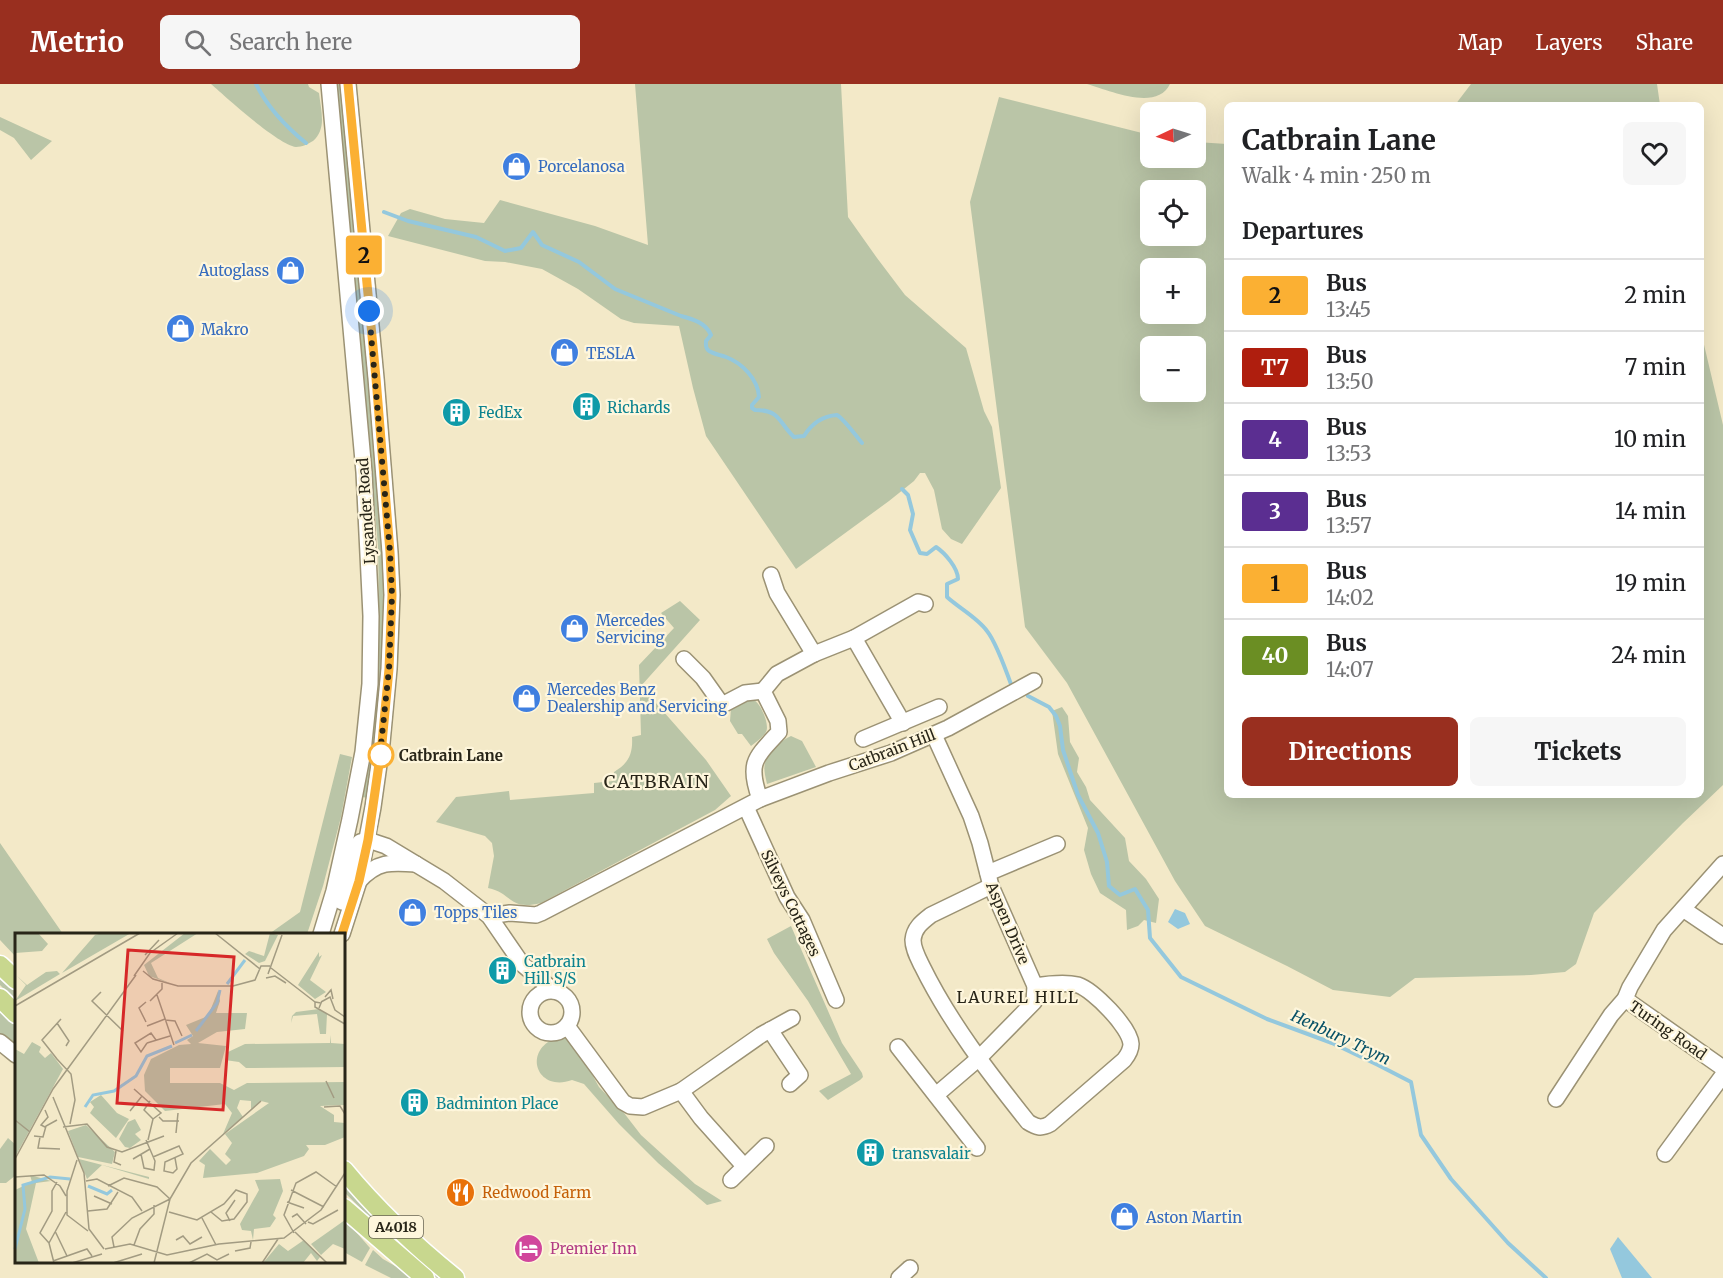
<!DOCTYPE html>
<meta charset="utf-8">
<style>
body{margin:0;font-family:Merriweather,serif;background:#f6f6f6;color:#202124;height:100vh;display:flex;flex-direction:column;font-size:22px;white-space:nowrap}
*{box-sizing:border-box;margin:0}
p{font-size:20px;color:#757577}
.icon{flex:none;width:33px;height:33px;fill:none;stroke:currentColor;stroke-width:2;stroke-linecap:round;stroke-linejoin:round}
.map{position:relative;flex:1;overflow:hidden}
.side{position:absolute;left:1224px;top:18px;width:480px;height:696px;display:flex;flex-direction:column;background:#fff;border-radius:9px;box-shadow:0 6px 24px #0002}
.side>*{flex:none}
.badge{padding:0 12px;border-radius:4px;font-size:21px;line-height:39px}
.needle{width:39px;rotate:266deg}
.tools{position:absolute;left:1140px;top:18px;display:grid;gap:12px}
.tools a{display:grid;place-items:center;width:66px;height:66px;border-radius:9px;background:#fff;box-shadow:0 6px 24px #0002;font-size:30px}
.you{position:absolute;width:30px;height:30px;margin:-15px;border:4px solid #fff;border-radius:50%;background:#1a73e8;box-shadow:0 0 0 9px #1a73e833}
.map>.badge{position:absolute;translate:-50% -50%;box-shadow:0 0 0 3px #fff}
h2{padding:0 18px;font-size:22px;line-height:54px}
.round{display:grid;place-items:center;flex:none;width:63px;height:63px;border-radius:9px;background:#f6f6f6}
.headline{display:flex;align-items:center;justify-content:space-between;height:102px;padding:0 18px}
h1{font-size:28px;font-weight:700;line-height:45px}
.primary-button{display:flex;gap:12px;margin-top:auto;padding:12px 18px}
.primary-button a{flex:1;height:69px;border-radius:9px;background:#992f1f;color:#fff;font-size:24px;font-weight:700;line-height:69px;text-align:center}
.primary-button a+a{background:#f6f6f6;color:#202124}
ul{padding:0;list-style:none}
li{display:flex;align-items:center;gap:18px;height:72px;padding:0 18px;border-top:2px solid #e0e0e0}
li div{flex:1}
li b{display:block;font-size:22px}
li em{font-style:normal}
li .badge{min-width:66px;font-weight:700;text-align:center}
header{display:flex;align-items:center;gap:36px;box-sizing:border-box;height:84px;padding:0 30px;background:#992f1f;color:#fff}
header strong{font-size:28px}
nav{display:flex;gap:33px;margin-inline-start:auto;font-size:21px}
.search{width:420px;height:54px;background:#f6f6f6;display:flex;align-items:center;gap:15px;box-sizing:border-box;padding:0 21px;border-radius:9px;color:#757577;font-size:22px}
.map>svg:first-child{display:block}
.green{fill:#bac5a7;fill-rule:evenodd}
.water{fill:#94c8dd}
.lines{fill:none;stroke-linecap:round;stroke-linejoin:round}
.stream{stroke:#94c8dd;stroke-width:4}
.minor-casing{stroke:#9b9274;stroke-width:18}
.major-casing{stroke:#fff;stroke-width:21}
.minor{stroke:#fff;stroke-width:15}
.major{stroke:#c8d78e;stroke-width:18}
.line-casing{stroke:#fff;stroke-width:14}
.line{stroke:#fbb033;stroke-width:9}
.walk{stroke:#282518;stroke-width:6;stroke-dasharray:0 10.8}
.stop-dot{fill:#fff;stroke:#fbb033;stroke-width:3}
.labels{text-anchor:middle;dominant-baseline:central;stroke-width:4.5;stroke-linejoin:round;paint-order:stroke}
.shield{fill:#fef6dc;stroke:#686453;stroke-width:1.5}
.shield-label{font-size:14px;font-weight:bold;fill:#282518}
.shop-label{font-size:15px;fill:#366cbe;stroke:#fef6dc;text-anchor:start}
.culture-label{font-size:15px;fill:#0d838f;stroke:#fef6dc;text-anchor:start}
.street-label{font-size:15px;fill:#282518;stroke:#fef6dc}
.stop-label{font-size:15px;font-weight:bold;fill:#282518;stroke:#fef6dc;text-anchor:start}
.food-label{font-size:15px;fill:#c56008;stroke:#fef6dc;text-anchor:start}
.hotel-label{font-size:15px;fill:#b23c85;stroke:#fef6dc;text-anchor:start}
.neighbourhood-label{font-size:16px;letter-spacing:1.5px;fill:#282518;stroke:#fef6dc}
.water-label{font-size:16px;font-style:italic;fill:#075166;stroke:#fef6dc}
.quarter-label{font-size:18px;letter-spacing:1.5px;fill:#282518;stroke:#fef6dc}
.inset-river{fill:none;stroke:#94c8dd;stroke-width:3}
.inset-road{fill:none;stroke:#a29b82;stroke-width:1.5}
.view{fill:#d62828;fill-opacity:0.15;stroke:#d62828;stroke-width:3}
.inset-edge{fill:none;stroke:#282518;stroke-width:3}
</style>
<header>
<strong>Metrio</strong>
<div class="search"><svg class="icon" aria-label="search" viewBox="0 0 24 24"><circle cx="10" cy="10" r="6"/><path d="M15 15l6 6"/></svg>Search here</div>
<nav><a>Map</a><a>Layers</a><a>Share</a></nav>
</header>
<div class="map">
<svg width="1723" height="1194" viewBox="0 0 1723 1194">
<rect width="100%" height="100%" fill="#f3e9c8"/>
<g class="green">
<path d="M211 0H308L309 3 319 9C320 18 322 27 322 36 322 44 319 52 313 57 308 60 302 63 296 63 277 60 227 14 211 0Z"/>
<path d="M336 0H343L346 36 385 496 383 586 369 714 362 713C378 630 380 546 378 462Z"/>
<polygon points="635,0 841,0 848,133 877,174 905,211 966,264 984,327 992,343 1001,404 962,460 951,455 942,445 934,406 925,389 920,389 914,397 889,417 796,485 706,352 693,304 679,242 634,239 621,235 578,205 542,185 505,178 485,177 388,152 401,129 410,125 445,135 484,139 500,116 595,142 648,161"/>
<path d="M1087 0H1170C1157 28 1108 6 1087 0Z"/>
<polygon points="1471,0 1657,0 1660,21 1455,21"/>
<path d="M999 13 1150 51V74H1196V58L1227 60V711H1701V248L1723 341V701L1683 739 1594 829 1576 880 1565 888 1531 891 1415 894 1390 913 1333 906 1287 882 1205 842 1175 797 1067 599 1025 543 970 118ZM1150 106H1196V152H1150ZM1150 184H1196V230H1150ZM1150 262H1196V308H1150Z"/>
<polygon points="0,33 52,57 31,76 14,54 0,46"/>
<path d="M680 517 700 536 641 602 706 676 731 712 715 726 541 819C508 827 513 809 488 804L494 772 492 759 485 752 436 738 456 713 509 707 510 716 594 709V699L613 697 614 688C629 679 633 669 632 653L641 651 639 581 674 544 661 529Z"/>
<path d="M744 616C747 616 751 615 754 616 761 620 770 641 766 648 763 653 756 658 751 662L742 650H738L730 637 731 624Z"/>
<polygon points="1062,623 1068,632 1070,658 1079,674 1077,688 1086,703 1090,716 1125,754 1129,777 1146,795 1159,815 1156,839 1144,836 1138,842 1127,846 1126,826 1100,809 1091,790 1084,766 1088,744 1058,670 1052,627"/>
<path d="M791 652 802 657 816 683 767 700C763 683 762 678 775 664 780 659 784 655 791 652Z"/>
<polygon points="340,670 352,673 341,733 323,802 307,850 269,850 300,828"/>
<polygon points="0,759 63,850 16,850 16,873 0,856"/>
<polygon points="791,842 842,959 862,989 863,993 860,996 828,1016 819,1007 851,990 808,917 774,869 767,855"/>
<polygon points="0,888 16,904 16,917 0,901"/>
<polygon points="0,921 16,936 16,964 0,951"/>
<path d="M558 953 568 955 583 974 599 1003 624 1029 641 1051 695 1100 722 1117 707 1121 658 1079 619 1040 584 1000 572 996C537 1009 521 966 558 953Z"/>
<polygon points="8,1054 16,1061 16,1091 6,1099 0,1099 0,1065"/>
<polygon points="344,1098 448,1194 437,1194 393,1156 344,1108"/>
<polygon points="344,1134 370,1164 362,1178 344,1168"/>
<polygon points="373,1166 383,1175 416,1194 391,1194 365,1181"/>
</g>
<g class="water">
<polygon points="1175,825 1185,829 1190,840 1178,845 1168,838"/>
<polygon points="1618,1153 1652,1194 1622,1194 1610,1165"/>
</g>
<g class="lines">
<g class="stream">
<path d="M256 0C268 24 285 42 306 59"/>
<path d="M384 128 408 137 476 153 505 167 521 164 533 148 542 161 579 178 615 205 681 232C693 235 706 239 711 251L706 257C706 260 705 263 708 266 712 270 721 271 726 273 742 279 758 295 759 313L752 321V324L755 326C781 326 778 338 794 353L804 352C812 339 822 332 837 331 844 335 856 352 862 359"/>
<path d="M902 405 908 411 913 430 910 446 920 469 927 470 936 463C945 469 958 484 958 495L947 500V513C959 524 978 534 987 547 996 558 1007 589 1012 603"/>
<polyline points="1028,612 1049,623 1056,632 1060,642 1063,666 1078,711 1098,749 1107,778 1109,802 1120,811 1135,805 1148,826 1150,854 1181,893 1267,935 1332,959 1378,981 1411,998 1421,1051 1451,1095 1508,1159 1546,1194"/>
</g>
<defs>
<g id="minor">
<polyline points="771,491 777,509 814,570"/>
<polyline points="854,554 903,639"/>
<polyline points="684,575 703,594 720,618 724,620 745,609 763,607"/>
<polyline points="934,651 971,732 980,759 991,802 1035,902 1034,918 978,975 936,1011"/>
<polyline points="863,655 939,623"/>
<path d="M760 715C747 679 755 674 779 648L778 637 763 607 777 590 814 570 854 554 918 518 925 520"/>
<polyline points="746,723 787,813 802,836 836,916"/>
<polyline points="988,789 1057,760"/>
<path d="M359 797C377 777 391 778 416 780"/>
<path d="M991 802 931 831C922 838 914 844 913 856 913 865 918 874 922 882 950 939 989 989 1028 1038 1036 1043 1041 1045 1050 1040L1124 976C1128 971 1131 966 1131 960 1130 943 1093 906 1078 901 1064 898 1048 900 1035 902"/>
<polyline points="342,818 355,764 360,758 368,756 386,762 444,797 489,832 522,880 554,907"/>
<polyline points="1683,825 1723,852"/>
<polyline points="489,832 510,829 536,831 541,829 760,715 829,689 891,669 948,644 1034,597"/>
<polyline points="321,850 334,807 350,735 363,668 370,600 371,532 364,388 329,0"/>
<polyline points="342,850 359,797 373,723 382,659 389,585 392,511 390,468 376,294 348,0"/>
<circle cx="551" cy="928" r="21"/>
<polyline points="1625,915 1723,984"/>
<polyline points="567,942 623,1018 630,1022 643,1023 681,1007 761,951 792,934"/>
<polyline points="770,946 800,991 790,1000"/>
<polyline points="0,958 16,971"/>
<polyline points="898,963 977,1064"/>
<polyline points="681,1007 701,1034 744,1082"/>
<polyline points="1556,1015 1611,931 1625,915 1630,903 1664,846 1723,780"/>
<polyline points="1665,1070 1723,991"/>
<polyline points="731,1096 766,1062"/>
<polyline points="899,1194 910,1184"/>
</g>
<g id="major">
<polyline points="0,881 16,896"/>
<polyline points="0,914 16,930"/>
<path d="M344 1086C377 1126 414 1161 455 1194"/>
<polyline points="344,1124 425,1194"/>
</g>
</defs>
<use href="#minor" class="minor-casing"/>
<use href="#major" class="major-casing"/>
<use href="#minor" class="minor"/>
<use href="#major" class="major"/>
</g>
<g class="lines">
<defs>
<polyline id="line" points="342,850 359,797 368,756 376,701 382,659 389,585 392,511 390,468 376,294 348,0"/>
</defs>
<use href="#line" class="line-casing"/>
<use href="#line" class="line"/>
<polyline class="walk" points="369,227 390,468 392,511 389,585 379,680 381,671"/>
</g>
<defs>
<symbol id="shop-disc" viewBox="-11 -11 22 22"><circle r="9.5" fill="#3f7fe0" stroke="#fef6dc"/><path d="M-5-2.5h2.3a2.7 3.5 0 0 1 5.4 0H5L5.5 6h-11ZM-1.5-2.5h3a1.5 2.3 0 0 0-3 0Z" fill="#fff"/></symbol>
<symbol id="building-disc" viewBox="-11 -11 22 22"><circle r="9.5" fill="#0f9aa8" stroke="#fef6dc"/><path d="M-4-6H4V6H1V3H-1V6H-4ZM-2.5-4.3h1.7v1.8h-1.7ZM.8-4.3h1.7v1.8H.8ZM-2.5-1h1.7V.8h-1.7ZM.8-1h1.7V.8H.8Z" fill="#fff"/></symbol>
<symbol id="restaurant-disc" viewBox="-11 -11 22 22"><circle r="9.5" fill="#e8710a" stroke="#fef6dc"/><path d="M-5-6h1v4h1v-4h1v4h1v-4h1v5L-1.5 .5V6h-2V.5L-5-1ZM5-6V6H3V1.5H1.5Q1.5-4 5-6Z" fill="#fff"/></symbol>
<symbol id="hotel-disc" viewBox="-11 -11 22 22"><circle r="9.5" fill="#d1479c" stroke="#fef6dc"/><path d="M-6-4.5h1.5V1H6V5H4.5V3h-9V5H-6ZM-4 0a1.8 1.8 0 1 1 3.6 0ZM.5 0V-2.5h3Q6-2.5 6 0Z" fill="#fff"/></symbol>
</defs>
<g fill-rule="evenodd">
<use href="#shop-disc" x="500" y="66" width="33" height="33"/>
<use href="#shop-disc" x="274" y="170" width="33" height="33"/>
<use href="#shop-disc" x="164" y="228" width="33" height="33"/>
<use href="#shop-disc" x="548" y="252" width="33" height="33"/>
<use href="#building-disc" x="570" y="306" width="33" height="33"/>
<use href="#building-disc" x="440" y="312" width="33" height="33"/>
<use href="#shop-disc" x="558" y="528" width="33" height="33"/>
<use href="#shop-disc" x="510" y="598" width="33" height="33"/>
<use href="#shop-disc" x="396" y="812" width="33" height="33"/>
<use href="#building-disc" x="486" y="870" width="33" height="33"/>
<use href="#building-disc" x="398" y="1002" width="33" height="33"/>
<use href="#building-disc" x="854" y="1052" width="33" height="33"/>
<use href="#restaurant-disc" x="444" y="1092" width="33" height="33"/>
<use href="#shop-disc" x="1108" y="1116" width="33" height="33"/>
<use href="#hotel-disc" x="512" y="1148" width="33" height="33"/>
</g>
<circle class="stop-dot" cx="381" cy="671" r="12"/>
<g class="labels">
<rect class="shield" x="369" y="1132" width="54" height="22" rx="4.5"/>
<g class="shield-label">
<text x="396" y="1143">A4018</text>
</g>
<g class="shop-label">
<text x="538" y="82">Porcelanosa</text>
<text x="269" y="186" text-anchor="end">Autoglass</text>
<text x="201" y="245">Makro</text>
<text x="586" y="269">TESLA</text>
<text x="596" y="536">Mercedes<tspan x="596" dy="17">Servicing</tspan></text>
<text x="547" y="605">Mercedes Benz<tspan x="547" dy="17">Dealership and Servicing</tspan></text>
<text x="434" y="828">Topps Tiles</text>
<text x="1146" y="1133">Aston Martin</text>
</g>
<g class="culture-label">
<text x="607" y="323">Richards</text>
<text x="478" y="328">FedEx</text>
<text x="524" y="877">Catbrain<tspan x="524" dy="17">Hill S/S</tspan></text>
<text x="436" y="1019">Badminton Place</text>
<text x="892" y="1069">transvalair</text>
</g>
<g class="street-label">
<text transform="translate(366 427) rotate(-94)">Lysander Road</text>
<text transform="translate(892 666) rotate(-21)">Catbrain Hill</text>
<text transform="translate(791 819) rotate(64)">Silveys Cottages</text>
<text transform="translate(1008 839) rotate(67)">Aspen Drive</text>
<text transform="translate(1668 946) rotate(35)">Turing Road</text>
</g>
<g class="stop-label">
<text x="399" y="671">Catbrain Lane</text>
</g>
<g class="food-label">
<text x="482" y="1108">Redwood Farm</text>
</g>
<g class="hotel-label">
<text x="550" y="1164">Premier Inn</text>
</g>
<g class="neighbourhood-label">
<text x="1018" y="913">LAUREL HILL</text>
</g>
<g class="water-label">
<text transform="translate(1341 953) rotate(25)">Henbury Trym</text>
</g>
<g class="quarter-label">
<text x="657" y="697">CATBRAIN</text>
</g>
</g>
<g transform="translate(15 849)">
<rect width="330" height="330" fill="#f3e9c8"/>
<path d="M0 0H23L33 11 27 18 0 20ZM88 0H116L47 40 80 2ZM170 0H183L136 30 143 45 157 51 134 43 129 32ZM255 0 263 2 250 28 244 30 230 21 234 18 249 23ZM304 19V24L307 22 295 47 311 59 300 66 283 52ZM42 38 45 41 0 68 11 52 2 43 12 52 31 39ZM203 58 205 68 201 80H232L230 96 202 99 183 110 211 113 205 135H155V150H205L219 157 232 150 330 149V172L305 173 319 182V189L330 190V204L310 212H291L294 216 289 223 242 240 188 245 190 232 184 228 195 216 211 232 216 227 210 221 217 210 210 201 254 170 246 168 231 181 236 176V168L225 167 222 175 228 184 208 201 217 180 210 171 150 178 130 158 129 142 136 126 164 112 176 111 172 107 178 103 171 92 193 83ZM304 76 312 81 311 101H305L302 81 278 83 276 90 277 83 281 79ZM315 102 316 110 330 111V134L231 135 224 129 210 127 213 119 230 111 315 110ZM17 109 26 114 24 119 30 125 36 120 48 136 0 224V116L9 121ZM86 162 102 180 114 186 101 205 75 180 79 174 75 169ZM120 186 126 197 120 201 126 207 115 215 110 214 104 206 113 189ZM71 192 100 219 97 231 63 224 53 198ZM64 226 134 244V246L87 232 72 246ZM15 242 36 248 21 250 11 296 24 330H0V257L17 249ZM265 246 268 258 258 282 261 285 255 294 239 296 238 307 236 298 227 297 225 291 244 257 240 247ZM330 287V316L318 311 306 322 296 311ZM289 307 305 324 302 328 296 320 288 330H248L264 311 273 318Z" fill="#bac5a7"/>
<path class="inset-river" d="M212 51 230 27M181 98 202 70 205 57M160 110 177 102M70 174 78 162 99 158 121 143 132 123 157 113M73 253 92 261 97 257M0 316 10 276 8 252 35 244 55 246"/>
<path class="inset-road" d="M200 0 245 36M130 22 144 7M256 35 300 69M128 38 138 46 163 53H218L240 47 246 33H255M253 41 267 2M119 43 135 20 163 0M251 45 260 43 271 50M86 59 77 68 108 98M142 62 159 112M310 64 316 57 318 66M135 68 147 56V50M306 69 315 64 320 77 330 84M0 73 125 0M304 75 306 70 300 69V74L330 91M150 87 160 88 167 103M131 89 124 75 131 69M42 90 54 108 51 113M132 93 150 86M132 110 126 119 120 110 136 100 141 107M132 110 155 103M41 125 56 141 60 167 55 191M42 126 27 107 46 86M311 148 319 165M119 156 146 180 138 186M38 164 69 240 74 296 89 316M135 168 129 177 138 186M309 174 325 173 330 181M115 178 127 163M144 184 148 188H164M0 187 15 199M30 194 26 192 33 184 30 177M48 194 72 191 92 214 107 219 149 203M161 200 163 180M19 203 28 204 31 193 42 187M25 204 23 215 45 216M133 207 138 186M101 218 99 229 106 232M126 221 129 235 139 237 140 228 131 207M138 224 164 213 168 221 150 229 149 238 158 240 162 236 160 225M0 226 38 156 121 42M118 226 135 216M62 227 52 258V282L73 298M0 244 29 242 45 253 51 263M71 248 82 246 117 264 127 278M93 253 109 245 142 254 155 266M276 257 309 274M79 263 97 271M155 266 176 230 246 168M272 269 289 275M73 278 92 276 103 259M154 279 182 287 209 271 221 257 232 261V269L219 286 207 288 196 279M277 284 282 281 291 291M187 285 201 312M215 288 211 280 220 267M293 289 298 291 323 277M40 298 52 323M280 299 312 330M279 300 269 282 281 250 301 239 322 254M161 307 168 303 175 311 187 304M34 310 25 300 37 278V258L42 249M119 312 125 296 139 281V272M99 314 97 304 117 285 155 266M90 316 115 311 152 322 204 311 269 305 306 277 330 240M220 318 235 315 236 309M38 328 72 316 77 323M39 330 34 310 51 279M57 330 87 321M98 330 127 321M139 330 155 266M174 330 192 321 202 327 214 321M247 330 263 306"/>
<path class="view" d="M113 17 219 24 208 177 102 170Z"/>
<rect width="330" height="330" class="inset-edge"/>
</g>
</svg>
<div class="tools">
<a><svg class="needle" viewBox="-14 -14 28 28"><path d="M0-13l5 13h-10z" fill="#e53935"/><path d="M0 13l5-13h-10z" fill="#757577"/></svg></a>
<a><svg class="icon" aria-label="locate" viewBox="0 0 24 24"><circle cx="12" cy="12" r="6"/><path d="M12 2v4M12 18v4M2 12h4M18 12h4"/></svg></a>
<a>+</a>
<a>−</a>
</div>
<div class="you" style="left:369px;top:227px"></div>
<b class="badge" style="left:364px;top:171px;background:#fbb033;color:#111">2</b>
<section class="side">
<div class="headline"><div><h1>Catbrain Lane</h1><p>Walk · 4 min · 250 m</p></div><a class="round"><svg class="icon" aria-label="heart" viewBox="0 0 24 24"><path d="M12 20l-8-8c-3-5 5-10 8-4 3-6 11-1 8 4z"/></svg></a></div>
<h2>Departures</h2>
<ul>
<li><span class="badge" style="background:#fbb033;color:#111">2</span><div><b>Bus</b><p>13:45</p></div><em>2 min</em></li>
<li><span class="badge" style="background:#af1e0e;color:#fff">T7</span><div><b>Bus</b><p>13:50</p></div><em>7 min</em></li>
<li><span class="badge" style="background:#5b2e91;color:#fff">4</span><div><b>Bus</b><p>13:53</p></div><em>10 min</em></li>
<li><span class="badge" style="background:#5b2e91;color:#fff">3</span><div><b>Bus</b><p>13:57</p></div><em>14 min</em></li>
<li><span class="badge" style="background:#fbb033;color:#111">1</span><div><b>Bus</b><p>14:02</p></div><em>19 min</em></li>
<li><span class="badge" style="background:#6b8e23;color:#fff">40</span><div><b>Bus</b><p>14:07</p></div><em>24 min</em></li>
</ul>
<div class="primary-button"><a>Directions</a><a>Tickets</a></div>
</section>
</div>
